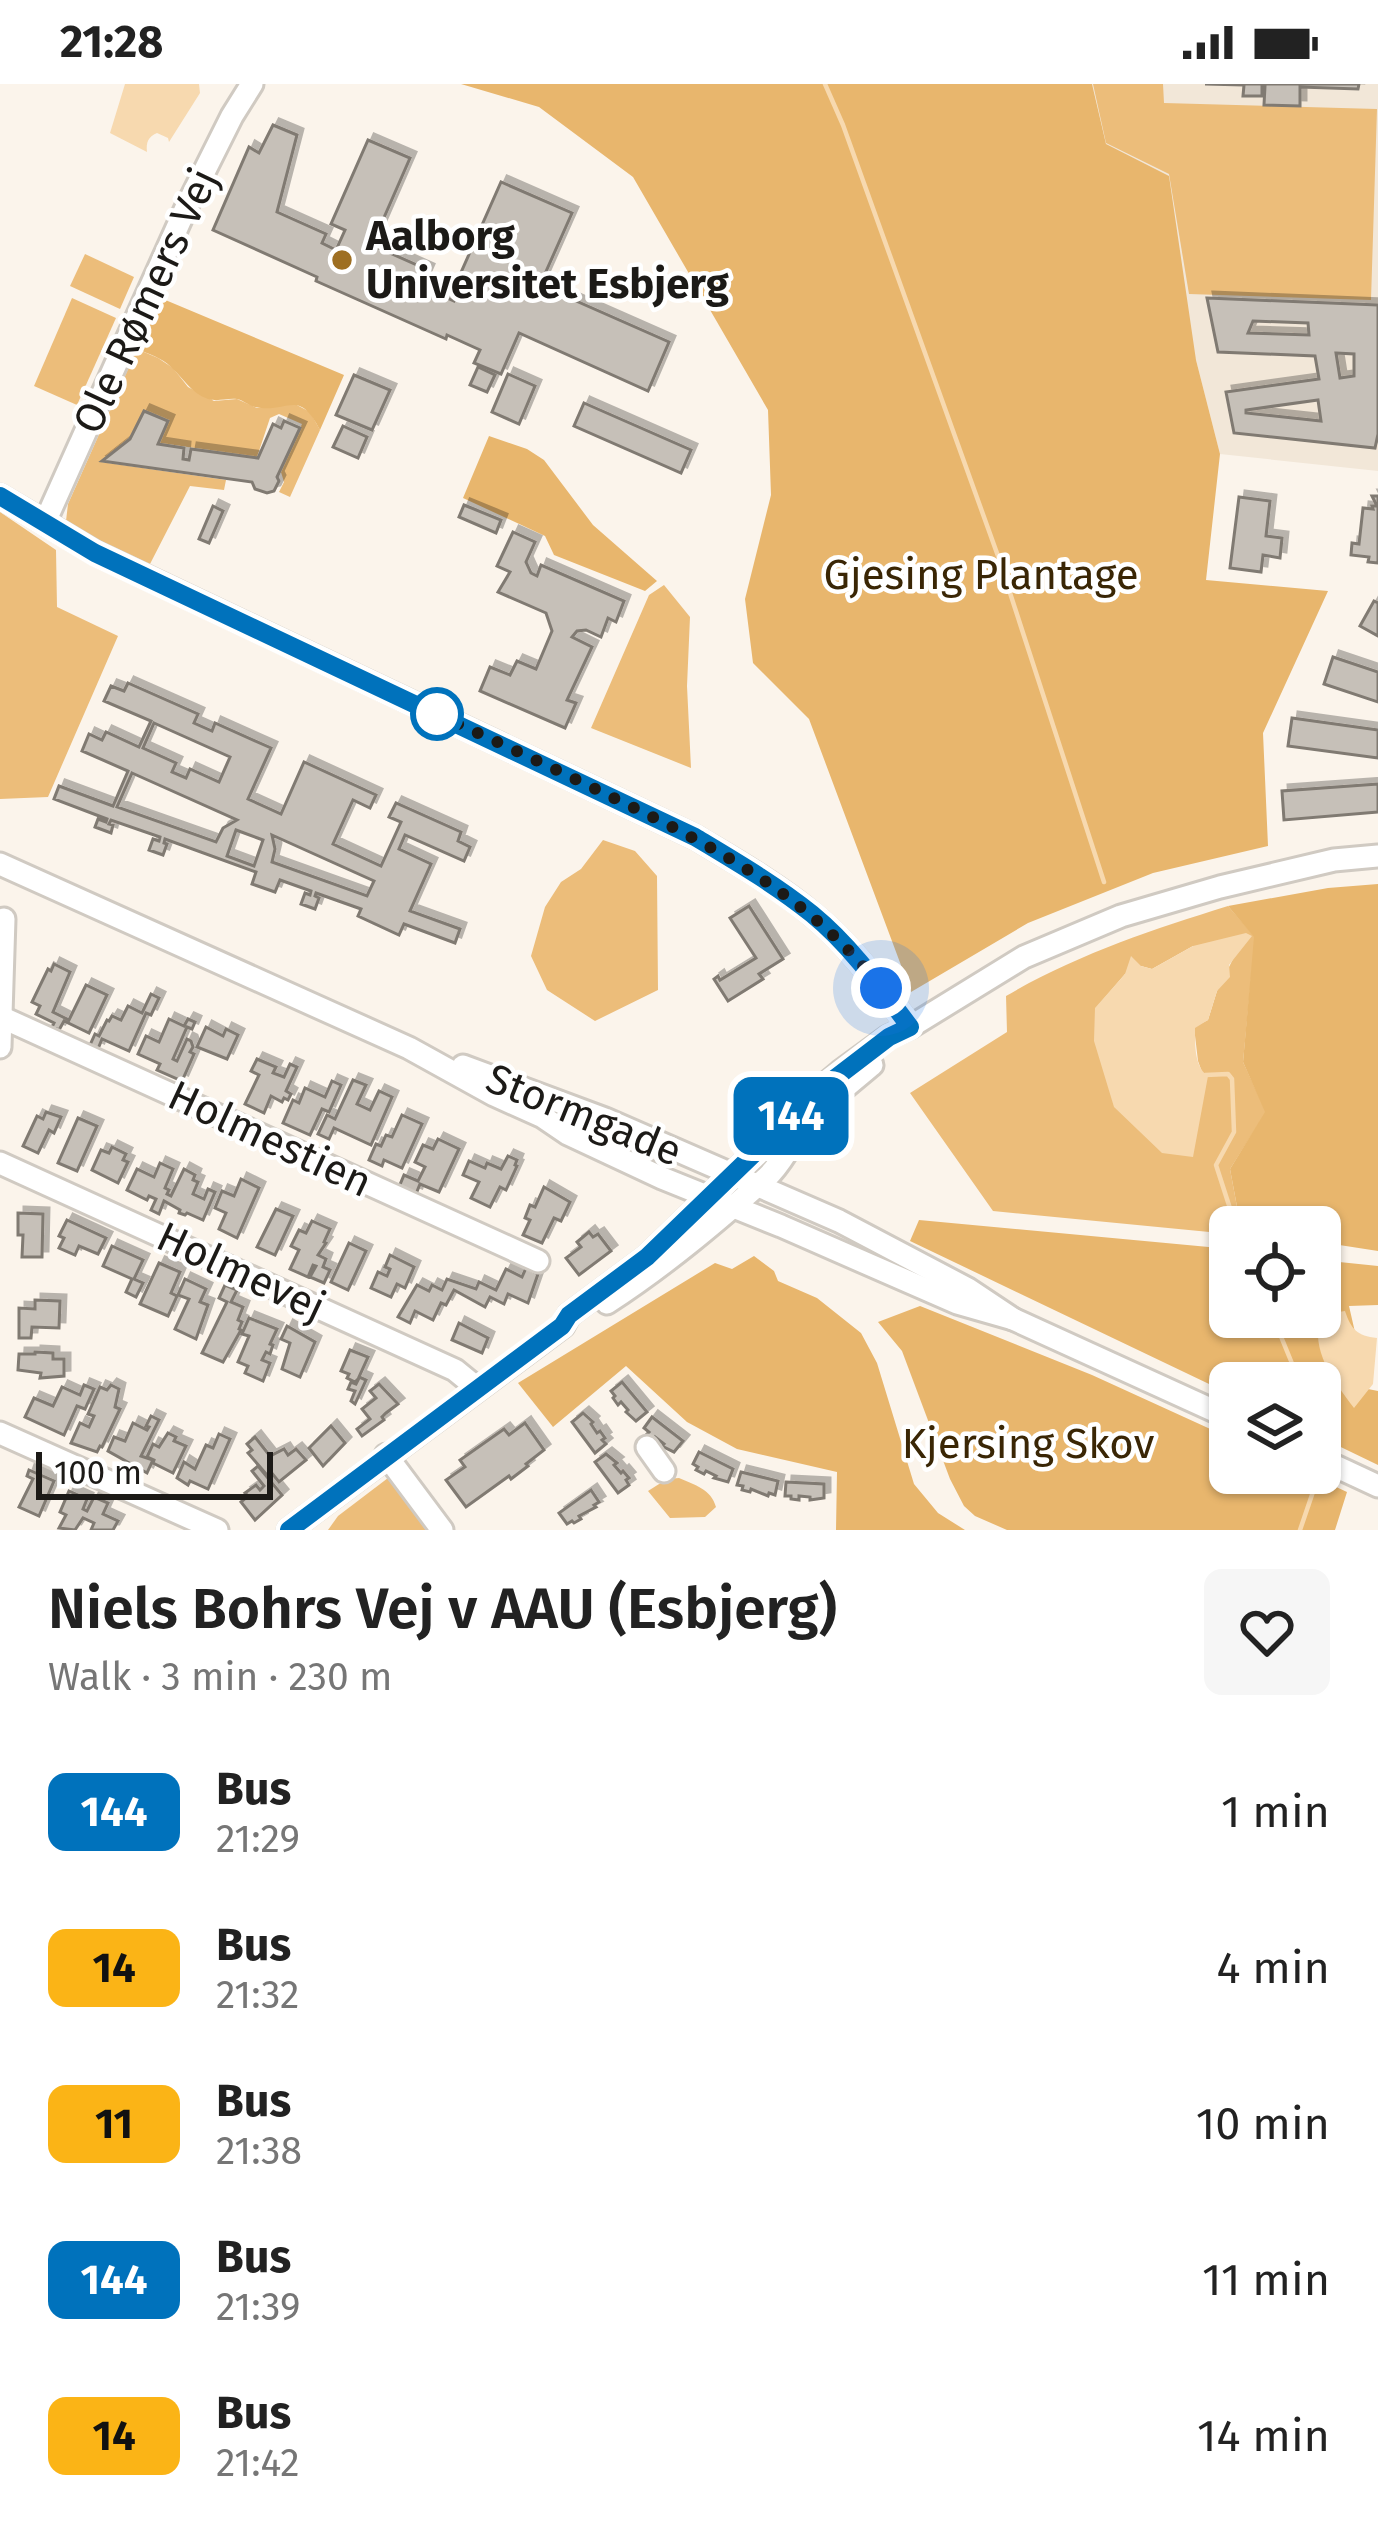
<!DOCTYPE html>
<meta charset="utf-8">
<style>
body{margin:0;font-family:"Fira Sans",sans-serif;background:#f6f6f6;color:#222;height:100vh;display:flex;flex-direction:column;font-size:45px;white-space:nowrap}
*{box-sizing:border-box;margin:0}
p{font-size:39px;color:#767676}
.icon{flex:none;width:66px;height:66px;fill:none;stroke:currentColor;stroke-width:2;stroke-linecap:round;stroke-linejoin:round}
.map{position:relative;height:1446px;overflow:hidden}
.drawer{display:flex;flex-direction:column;background:#fff;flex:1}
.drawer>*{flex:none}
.badge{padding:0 24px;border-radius:18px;font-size:42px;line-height:78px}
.buttons{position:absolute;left:1209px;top:1122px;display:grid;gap:24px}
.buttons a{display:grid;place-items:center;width:132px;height:132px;border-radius:18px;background:#fff;box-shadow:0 3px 9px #0004;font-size:60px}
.scale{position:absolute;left:36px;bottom:30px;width:237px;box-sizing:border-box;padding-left:12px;border:6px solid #1c1a17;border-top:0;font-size:33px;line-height:42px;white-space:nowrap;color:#1c1a17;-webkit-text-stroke:9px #fff;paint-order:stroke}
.you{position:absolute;width:60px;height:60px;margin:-30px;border:9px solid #fff;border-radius:50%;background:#1a73e8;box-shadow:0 0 0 18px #1a73e833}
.map>.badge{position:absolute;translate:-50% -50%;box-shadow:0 0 0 6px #fff}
.round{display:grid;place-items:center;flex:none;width:126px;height:126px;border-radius:18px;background:#f6f6f6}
.head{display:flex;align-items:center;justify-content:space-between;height:204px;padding:0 48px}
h1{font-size:57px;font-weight:600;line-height:90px}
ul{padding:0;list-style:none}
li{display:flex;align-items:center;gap:36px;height:156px;padding:0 48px}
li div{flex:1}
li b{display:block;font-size:45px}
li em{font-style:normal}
li .badge{min-width:132px;font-weight:700;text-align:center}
.status{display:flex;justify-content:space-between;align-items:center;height:84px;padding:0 60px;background:#fff;direction:ltr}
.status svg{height:33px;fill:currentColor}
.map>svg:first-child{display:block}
.built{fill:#f2e7d8}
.green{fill:#ecbd7a;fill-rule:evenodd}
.forest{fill:#e8b66d}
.water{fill:#f7d9af}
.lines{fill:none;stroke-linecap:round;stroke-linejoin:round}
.stream{stroke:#f7d9af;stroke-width:4.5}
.building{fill:#c6c0b8;stroke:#807a72;stroke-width:3;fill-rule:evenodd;filter:url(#shadow)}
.minor-casing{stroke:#d0cac2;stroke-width:27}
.minor{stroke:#fff;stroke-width:21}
.line-casing{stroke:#fff;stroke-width:27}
.line{stroke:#0072bc;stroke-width:18}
.walk{stroke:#1c1a17;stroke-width:12;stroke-dasharray:0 21.6}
.poi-dot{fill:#9e6f22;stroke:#fff;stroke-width:4.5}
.stop-dot{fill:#fff;stroke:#0072bc;stroke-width:6}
.labels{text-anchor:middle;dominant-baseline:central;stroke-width:9;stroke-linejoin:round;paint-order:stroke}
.poi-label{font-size:42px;font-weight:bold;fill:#1c1a17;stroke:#fff;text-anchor:start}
.street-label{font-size:42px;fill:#1c1a17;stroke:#fff}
.park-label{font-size:42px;fill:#3a2605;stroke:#fff}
</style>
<div class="status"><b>21:28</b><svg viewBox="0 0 49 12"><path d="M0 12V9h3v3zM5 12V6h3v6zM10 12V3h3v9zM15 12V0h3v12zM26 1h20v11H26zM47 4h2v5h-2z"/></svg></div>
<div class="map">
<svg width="1378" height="1446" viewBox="0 0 1378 1446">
<defs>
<filter id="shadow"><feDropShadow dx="6" dy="-6" stdDeviation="0" flood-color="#0004"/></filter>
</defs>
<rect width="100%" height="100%" fill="#fbf4eb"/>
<polygon class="built" points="1092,0 1378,0 1378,387 1220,370 1196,276 1106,60"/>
<g class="green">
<polygon points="1093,0 1163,0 1164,19 1377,25 1371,216 1189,210 1169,90 1106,59"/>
<polygon points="85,170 134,193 120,225 70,202"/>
<polygon points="72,214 116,234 77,321 34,302"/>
<polygon points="137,265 158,274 173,284 188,303 214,317 237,315 257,324 295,320 310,328 320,346 290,413 279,408 284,398 281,388 302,340 279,330 270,334 257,373 160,359 169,336 144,326 129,354 101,378 226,396 224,406 190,402 150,480 86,450 66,437 68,420"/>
<polygon points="0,428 56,466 57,523 118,552 48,713 0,715"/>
<polygon points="664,501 690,533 687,602 691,684 591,644 649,511"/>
<polygon points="603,756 635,767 657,792 658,906 595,937 547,906 531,872 545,823 561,798 581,785"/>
<path d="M1228 822 1255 853 1243 978 1266 1028 1230 1085 1238 1128 1236 1143H1230V1150L993 1127 910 1009 1007 948 1006 912C1076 871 1151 846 1228 822ZM1193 862 1234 873 1217 907 1208 936 1194 943 1198 977 1202 988 1095 925 1125 890 1141 882 1152 885Z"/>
<polygon points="388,1394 426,1446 328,1446 338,1432"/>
<path d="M679 1394C695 1401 711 1405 716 1423L705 1433 670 1434 648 1407 667 1395Z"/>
</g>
<g class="forest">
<polygon points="461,0 1092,0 1106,60 1169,92 1196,276 1220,370 1206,496 1328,507 1263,649 1268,762 1153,789 1028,839 911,908 809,635 753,579 745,515 771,411 768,326 633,93 539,23"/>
<path d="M163 215 344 291 320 346C298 303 288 330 255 323 247 321 245 317 237 315 226 314 218 318 208 315 191 309 184 295 171 283 162 274 149 270 137 265Z"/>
<polygon points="489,352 527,365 544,376 593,441 657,497 645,507 554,471 545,452 463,414"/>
<polygon points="1378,800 1378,1167 1320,1158 1320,1143 1236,1143 1238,1128 1230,1085 1265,1028 1243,978 1254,853 1228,822 1328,804"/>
<polygon points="919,1136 1230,1165 1230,1233 1320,1233 1320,1176 1378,1182 1378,1221 1349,1222 1368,1305 1378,1307 1378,1381 1320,1353 1320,1299 1230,1299 1230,1310 910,1157"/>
<polygon points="754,1172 774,1187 778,1197 817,1214 861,1249 877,1279 914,1400 938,1429 965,1446 836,1446 837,1388 737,1365 687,1338 626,1282 553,1343 518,1299 715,1179 732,1185"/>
<polygon points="920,1222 1092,1291 1230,1354 1230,1389 1306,1389 1347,1408 1335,1446 1007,1446 975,1432 964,1422 950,1395 902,1267 878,1238"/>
</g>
<g class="water">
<path d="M125 0H199L200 9 169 58 168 54 157 49C148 53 146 58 147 68L110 49Z"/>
<path d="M1246 849 1252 852 1229 881 1230 893 1217 907 1208 936 1195 944C1195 959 1194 983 1208 992L1193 1073 1162 1069 1114 1023 1094 957 1095 924 1125 890 1131 872 1141 882 1152 885 1193 862Z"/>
<path d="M1345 1227C1351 1245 1357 1252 1377 1254L1373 1300 1354 1324C1332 1294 1311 1268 1320 1231Z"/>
</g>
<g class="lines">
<g class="stream">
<polyline points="825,0 843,41 998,472 1104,798"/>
<polyline points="1205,991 1228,990 1232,995 1234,1048 1216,1081 1236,1143"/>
<polyline points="1273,1233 1300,1299"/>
<polyline points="1300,1446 1316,1399"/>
</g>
</g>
<g class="building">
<polygon points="1205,0 1359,0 1358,5 1300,3 1300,22 1264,21 1265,2 1262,2 1262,12 1243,12 1244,1"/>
<polygon points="273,41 297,51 277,128 326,150 322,159 336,166 345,146 331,140 368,56 410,74 372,161 428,186 421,202 454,217 464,195 459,193 501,98 572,129 540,201 669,258 648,307 519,249 501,290 474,279 480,266 447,251 446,255 316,197 317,193 213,146 249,63 259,69"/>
<path d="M1207 214 1378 221V350L1375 364 1234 349 1226 308 1319 295 1315 272 1218 268ZM1253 237 1308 239 1309 251 1248 249ZM1336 269 1354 270V292L1340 294ZM1318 316 1321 337 1246 329V326Z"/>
<polygon points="478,283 495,291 487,308 470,301"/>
<polygon points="508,290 535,302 519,340 492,328"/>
<polygon points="354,291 390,306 372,346 336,331"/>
<polygon points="584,319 691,366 681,389 574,342"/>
<polygon points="144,327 168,337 158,360 184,364 183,375 189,376 191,365 258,374 273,340 281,344 284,337 300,344 277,393 279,397 274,407 267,409 255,405 252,398 102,377 130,355"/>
<polygon points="343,342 367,353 358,374 333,363"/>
<polygon points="1372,412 1378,412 1378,479 1368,478 1369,473 1351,471 1352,459 1359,460 1363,424 1373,425 1372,422 1377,422"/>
<polygon points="1239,413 1270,417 1266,452 1282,454 1280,474 1263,471 1261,488 1230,484"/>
<polygon points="464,421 501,436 496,449 459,433"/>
<polygon points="213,422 223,427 209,459 199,455"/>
<polygon points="513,448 535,458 526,478 531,489 537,492 541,481 624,517 616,538 608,534 601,553 586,546 577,547 572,553 592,563 567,616 576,619 565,644 480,607 490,583 510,591 517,577 536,585 552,547 546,529 498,508 510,488 497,482"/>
<polygon points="1374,517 1378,519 1378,552 1360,542"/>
<polygon points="1333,573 1378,588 1378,618 1324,600"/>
<path d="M128 599 198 630 194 639 212 647 215 639 271 664 248 715 281 730 304 678 376 711 370 724 353 716 333 760 381 782 401 738 389 733 396 719 461 748 458 757 470 763 464 777 405 751 399 765 431 780 410 827 460 845 455 859 404 840 399 851 358 832 361 825 316 809 315 812 319 814 315 825 301 820 305 809 310 811 311 807 280 796 275 808 252 800 256 788 165 755 164 759 167 760 163 771 149 766 153 755 159 757 160 753 111 736 109 740 113 741 111 749 95 743 98 735 106 738 107 735 54 715 59 702 113 722 128 687 82 667 89 650 102 656 106 648 139 663 151 637 104 617 111 602 124 607ZM154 639 230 673 219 698 190 685 186 694 172 688 176 679 143 664ZM132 689 237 736 223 744 216 758 117 723ZM236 746 263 756 254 782 227 772ZM272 751 374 797 367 812 272 778 275 765Z"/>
<polygon points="1292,634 1378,646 1378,674 1288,662"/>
<polygon points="1378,700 1378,728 1284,736 1282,707"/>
<polygon points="749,822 783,875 759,890 763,895 728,917 714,895 718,892 720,896 756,874 730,834"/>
<polygon points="54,880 70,888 53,928 69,936 86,901 107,911 89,949 64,937 59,946 52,943 54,939 36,930 40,922 32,918 48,885 51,887"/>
<polygon points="151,910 159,914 151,931 146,929 129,967 102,955 98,965 90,961 95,950 99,952 107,936 109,937 112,932 121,936 128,922 142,929"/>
<polygon points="169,935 184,942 188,935 195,938 192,945 187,943 173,975 177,977 187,955 191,957 193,963 190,968 194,970 182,997 157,986 160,980 138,970 146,952 159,958"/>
<polygon points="206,943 223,952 226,945 238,951 227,975 197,963"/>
<polygon points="257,975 276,983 273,989 284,993 290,980 297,983 286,1007 291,1010 288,1016 284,1014 282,1018 271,1012 264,1029 245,1020 259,991 251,987"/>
<polygon points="353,996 366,1001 357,1020 370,1026 379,1007 392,1013 371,1061 334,1044 329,1055 318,1050 327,1031 335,1035"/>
<polygon points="332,997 341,1001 329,1028 322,1025 310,1051 283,1039 293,1016 299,1019 305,1004 325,1013"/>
<polygon points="46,1028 61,1033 54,1049 49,1046 38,1069 23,1062 37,1032 43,1035"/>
<polygon points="402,1031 422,1040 402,1084 384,1076 382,1082 369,1076 376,1060 381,1062 386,1051 392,1053"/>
<polygon points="78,1034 97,1042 77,1087 58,1079"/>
<polygon points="438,1055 459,1065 439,1108 420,1100 416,1110 399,1103 404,1091 418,1097 425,1083 415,1078 423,1061 433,1065"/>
<polygon points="112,1063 126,1070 123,1076 128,1078 118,1099 92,1086 101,1066 109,1069"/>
<polygon points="508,1072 517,1076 515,1081 517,1082 506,1106 500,1103 490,1123 471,1114 479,1098 463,1091 469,1077 485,1084 487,1079 501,1085"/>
<polygon points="160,1079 173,1085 165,1104 169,1106 167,1110 171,1112 184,1085 195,1091 193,1096 198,1098 193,1110 204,1115 208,1105 215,1108 203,1136 187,1129 185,1131 179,1129 180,1126 164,1117 159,1130 151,1126 156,1115 149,1112 147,1116 127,1106 137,1085 154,1093"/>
<polygon points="241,1095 259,1104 237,1154 219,1145 226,1129 215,1124 222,1107 234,1112"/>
<polygon points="544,1103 570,1118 561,1137 554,1134 542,1159 523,1151 530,1136 525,1134 530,1121 535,1123"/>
<polygon points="276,1125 293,1132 275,1171 257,1163"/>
<polygon points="18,1129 43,1130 42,1173 22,1173 23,1151 18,1151"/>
<polygon points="67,1136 106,1154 98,1170 79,1162 75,1171 59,1164 64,1154 59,1152"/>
<polygon points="312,1137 330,1145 324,1158 326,1159 318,1171 326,1175 323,1183 330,1186 324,1199 310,1193 316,1182 313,1181 308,1193 290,1185 299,1166 291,1162 299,1146 306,1149"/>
<polygon points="589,1148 593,1153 598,1150 611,1167 579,1191 566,1174 581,1163 577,1158"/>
<polygon points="349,1159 366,1167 348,1206 331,1198"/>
<polygon points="112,1162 143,1176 134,1195 143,1199 136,1213 126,1208 132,1195 103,1182"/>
<polygon points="390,1171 414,1183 405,1204 397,1200 391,1213 371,1204 378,1188 387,1192 390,1185 385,1183"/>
<polygon points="159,1179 180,1188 171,1209 177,1212 168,1232 140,1220"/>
<polygon points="526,1184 538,1190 528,1219 508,1210 504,1220 490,1213 485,1223 454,1206 446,1221 441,1219 433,1236 415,1227 410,1239 398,1233 417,1201 429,1207 432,1201 442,1206 447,1195 476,1205 479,1198 496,1206 506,1185 522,1193"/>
<polygon points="185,1195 206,1205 200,1218 208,1221 196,1255 175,1245 189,1215 178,1211"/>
<polygon points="225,1201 237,1206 231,1218 243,1223 238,1236 242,1238 239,1245 241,1246 223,1278 202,1269 227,1218 219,1214"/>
<polygon points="35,1216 60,1217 59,1244 32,1243 31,1254 19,1254 19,1224 35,1225"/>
<polygon points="249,1234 277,1245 270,1260 273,1261 270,1270 266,1268 262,1276 270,1279 263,1297 245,1289 248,1282 238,1278 249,1252 242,1250"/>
<polygon points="459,1239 488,1254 482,1269 452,1256"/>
<polygon points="287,1242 315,1258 300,1293 282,1285 290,1259 281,1255"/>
<polygon points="350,1266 368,1273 359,1293 366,1296 355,1320 351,1317 355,1307 348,1305 351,1298 356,1300 359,1294 355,1298 347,1294 349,1290 341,1287"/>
<polygon points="35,1268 53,1269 53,1275 64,1275 64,1292 40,1294 41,1289 18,1286 19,1270 35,1270"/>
<polygon points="622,1298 647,1328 636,1337 626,1328 628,1326 621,1318 618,1321 613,1314 615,1312 611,1307"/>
<polygon points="379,1300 398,1320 386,1329 382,1333 384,1336 362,1352 357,1345 370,1335 362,1325 376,1314 370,1307"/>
<polygon points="84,1301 94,1305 85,1325 77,1322 64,1351 25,1333 34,1314 53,1322 62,1303 80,1311"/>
<polygon points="111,1301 119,1305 115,1323 120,1325 102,1363 100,1362 97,1368 71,1359 80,1339 89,1343 94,1332 88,1330 100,1303 107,1306"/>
<polygon points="583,1329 593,1338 591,1340 597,1349 600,1347 605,1354 602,1356 606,1360 595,1369 572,1338"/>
<polygon points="151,1332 159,1336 141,1372 153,1376 147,1389 108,1367 114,1353 125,1357 133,1339 147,1346 149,1343 146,1342"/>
<polygon points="652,1333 683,1357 674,1368 662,1362 664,1360 655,1353 653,1356 646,1351 649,1348 644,1344"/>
<polygon points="525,1339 544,1366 526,1380 528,1382 511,1395 509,1392 466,1423 446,1396 465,1383 460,1376 504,1345 509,1351"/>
<polygon points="331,1342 345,1359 323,1382 309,1364"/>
<polygon points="168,1349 176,1353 174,1357 186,1362 173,1389 153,1379 154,1376 147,1373 153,1360 159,1363"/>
<polygon points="219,1350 230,1355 208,1405 190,1397 188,1401 177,1394 184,1378 195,1385 206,1361 213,1364"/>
<polygon points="255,1353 270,1372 284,1365 288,1371 296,1365 306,1376 279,1398 271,1388 267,1391 248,1369 252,1366 247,1360"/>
<polygon points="699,1368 733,1385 728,1398 714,1394 716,1392 706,1387 704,1390 696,1386 698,1383 693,1380"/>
<polygon points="606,1370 617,1379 614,1381 621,1389 623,1387 629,1394 626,1396 629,1401 618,1409 595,1378"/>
<polygon points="258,1382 282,1411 255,1436 241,1418 248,1412 245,1409 256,1401 260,1406 264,1402 252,1387"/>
<polygon points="29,1386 54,1397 39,1432 19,1423 33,1395 27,1392"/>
<polygon points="741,1388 778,1397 775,1411 769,1409 768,1412 751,1405 750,1408 742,1406 743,1402 737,1401"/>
<polygon points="786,1398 824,1400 824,1414 810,1416 810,1413 799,1412 799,1416 791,1415 791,1412 785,1412"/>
<polygon points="591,1406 599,1418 594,1421 596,1423 579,1432 581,1435 574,1439 572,1437 567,1440 559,1429"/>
<polygon points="69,1407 87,1415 83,1425 87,1427 94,1413 108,1419 103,1430 118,1437 113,1446 91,1446 94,1439 83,1434 75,1446 59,1444 66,1431 60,1428"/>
</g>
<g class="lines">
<defs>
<g id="minor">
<path d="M0 412 96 469 695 753C735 777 776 800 812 830 851 862 880 903 910 943"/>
<polyline points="45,438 185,126 232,32 252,0"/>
<polyline points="0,780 409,964 494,1011 543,1033 568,1050 662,1094 781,1142 957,1219 1013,1235"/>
<polyline points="1,933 538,1177"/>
<polyline points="0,963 4,835"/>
<polyline points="463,982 605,1035 839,1137 968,1205 1013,1235 1230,1334"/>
<polyline points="0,1079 455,1286 477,1304"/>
<path d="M607 1219C664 1182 714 1140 766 1094 781 1081 788 1063 801 1047 821 1022 847 1002 872 981"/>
<polyline points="0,1349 217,1446"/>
<polyline points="647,1363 664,1387"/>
<polyline points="386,1371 442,1446"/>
<polyline points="1320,1375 1378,1402"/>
<polyline points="289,1446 563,1242 569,1231 647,1173 763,1061 804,1018 840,988 888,953 910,943 1024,873 1121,832 1220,803 1334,776 1378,772"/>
</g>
</defs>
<use href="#minor" class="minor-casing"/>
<use href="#minor" class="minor"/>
</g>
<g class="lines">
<defs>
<path id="line" d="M0 412 95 469 695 753C735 777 776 801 812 830 851 862 880 903 910 943L889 953 804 1018 763 1061 647 1173 569 1231 562 1242 289 1446"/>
</defs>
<use href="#line" class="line-casing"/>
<use href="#line" class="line"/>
<path class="walk" d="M437 630 428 626C489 654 551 683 612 713 715 763 810 812 881 904"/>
</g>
<circle class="poi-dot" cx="342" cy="176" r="12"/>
<circle class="stop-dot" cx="437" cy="630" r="24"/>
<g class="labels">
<g class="poi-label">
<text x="366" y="152">Aalborg<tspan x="366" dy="48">Universitet Esbjerg</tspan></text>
</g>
<g class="street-label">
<text transform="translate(146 217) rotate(-65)">Ole Rømers Vej</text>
<text transform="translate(584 1031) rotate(22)">Stormgade</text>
<text transform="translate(270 1055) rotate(25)">Holmestien</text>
<text transform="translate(241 1188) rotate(25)">Holmevej</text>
</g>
<g class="park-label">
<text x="981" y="491">Gjesing Plantage</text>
<text x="1028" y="1360">Kjersing Skov</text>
</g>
</g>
</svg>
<div class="buttons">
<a><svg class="icon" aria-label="locate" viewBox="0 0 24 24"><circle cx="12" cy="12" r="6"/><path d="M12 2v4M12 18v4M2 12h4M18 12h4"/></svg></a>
<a><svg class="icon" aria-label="layers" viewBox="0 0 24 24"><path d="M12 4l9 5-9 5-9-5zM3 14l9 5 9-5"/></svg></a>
</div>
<div class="scale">100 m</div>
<div class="you" style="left:881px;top:904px"></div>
<b class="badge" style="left:791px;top:1032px;background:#0072bc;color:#fff">144</b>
</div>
<section class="drawer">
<div class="head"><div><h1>Niels Bohrs Vej v AAU (Esbjerg)</h1><p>Walk · 3 min · 230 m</p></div><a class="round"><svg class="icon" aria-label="heart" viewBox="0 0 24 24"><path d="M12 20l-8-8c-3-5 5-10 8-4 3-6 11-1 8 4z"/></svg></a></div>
<ul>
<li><span class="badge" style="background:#0072bc;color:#fff">144</span><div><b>Bus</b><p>21:29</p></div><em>1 min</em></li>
<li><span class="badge" style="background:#fbb416;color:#111">14</span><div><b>Bus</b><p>21:32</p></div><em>4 min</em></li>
<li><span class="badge" style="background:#fbb416;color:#111">11</span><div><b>Bus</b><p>21:38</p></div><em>10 min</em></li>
<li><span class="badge" style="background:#0072bc;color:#fff">144</span><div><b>Bus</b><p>21:39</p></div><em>11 min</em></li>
<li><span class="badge" style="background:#fbb416;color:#111">14</span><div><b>Bus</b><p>21:42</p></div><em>14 min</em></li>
</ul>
</section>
